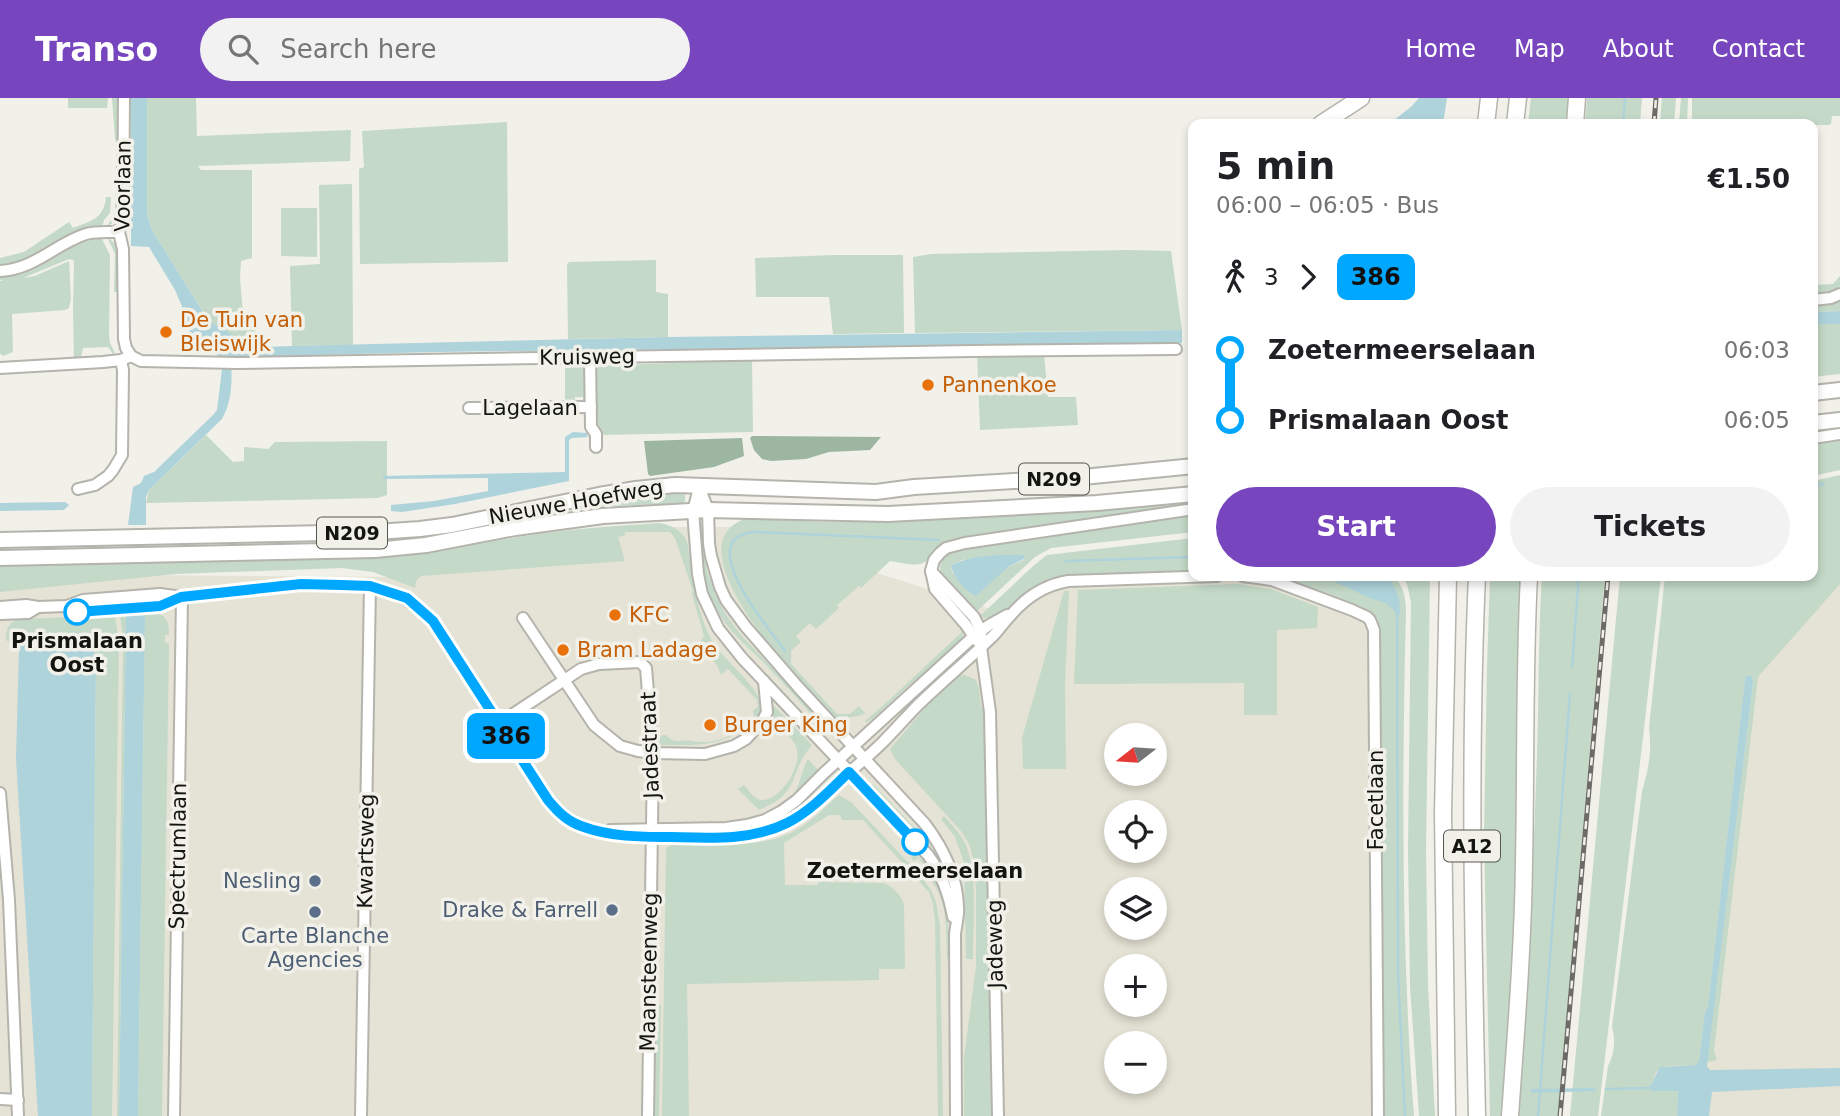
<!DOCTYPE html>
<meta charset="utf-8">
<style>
body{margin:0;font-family:"DejaVu Sans",sans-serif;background:#f2f2f2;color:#202124;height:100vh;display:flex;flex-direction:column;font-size:26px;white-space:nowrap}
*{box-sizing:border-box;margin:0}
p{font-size:23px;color:#757577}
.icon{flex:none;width:38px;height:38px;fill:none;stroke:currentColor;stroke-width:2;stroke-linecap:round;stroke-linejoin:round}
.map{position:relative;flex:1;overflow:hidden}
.details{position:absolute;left:1188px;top:21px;width:630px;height:462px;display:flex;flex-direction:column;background:#fff;border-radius:14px;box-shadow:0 4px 10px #0003}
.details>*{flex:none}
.badge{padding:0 14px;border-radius:10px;font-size:24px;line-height:46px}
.needle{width:46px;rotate:253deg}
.fabs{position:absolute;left:1104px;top:625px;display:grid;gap:14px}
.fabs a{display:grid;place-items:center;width:63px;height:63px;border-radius:50%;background:#fff;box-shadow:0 4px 10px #0003;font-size:35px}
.map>.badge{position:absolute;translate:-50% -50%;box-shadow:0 0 0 4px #fff}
.legs{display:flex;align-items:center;gap:10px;height:77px;padding:0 28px;font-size:23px}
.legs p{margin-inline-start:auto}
.headline{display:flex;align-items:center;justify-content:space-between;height:119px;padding:0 28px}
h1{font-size:38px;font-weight:700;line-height:52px}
.cta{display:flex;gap:14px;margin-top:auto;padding:14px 28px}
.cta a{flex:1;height:80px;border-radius:42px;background:#7745bd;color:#fff;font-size:28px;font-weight:700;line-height:80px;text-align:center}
.cta a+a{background:#f2f2f2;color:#202124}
ul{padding:0 28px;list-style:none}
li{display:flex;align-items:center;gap:24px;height:70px;font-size:26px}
li i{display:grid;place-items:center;width:10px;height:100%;margin:0 9px;background:currentColor}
li i::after{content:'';width:18px;height:18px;margin:-9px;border:5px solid;border-radius:50%;background:#fff}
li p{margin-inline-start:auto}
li:first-child i{background:linear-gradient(#0000 50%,currentColor 0)}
li:last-child i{background:linear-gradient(currentColor 50%,#0000 0)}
header{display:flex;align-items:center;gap:42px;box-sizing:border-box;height:98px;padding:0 35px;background:#7745bd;color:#fff}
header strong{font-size:33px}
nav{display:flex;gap:38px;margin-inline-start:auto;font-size:24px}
.search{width:490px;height:63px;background:#f2f2f2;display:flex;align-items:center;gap:18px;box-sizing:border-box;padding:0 24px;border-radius:38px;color:#757577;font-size:26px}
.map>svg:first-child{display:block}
.built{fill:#e5e3d5;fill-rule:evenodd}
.green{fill:#c4d9c7;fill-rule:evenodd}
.forest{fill:#9db6a1}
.water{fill:#afd3db}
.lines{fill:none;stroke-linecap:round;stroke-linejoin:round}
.stream{stroke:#afd3db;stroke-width:2.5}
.minor-casing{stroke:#b4b3ac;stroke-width:14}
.major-casing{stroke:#b4b3ac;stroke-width:18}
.highway-casing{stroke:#b4b3ac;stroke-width:19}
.minor{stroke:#fff;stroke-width:10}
.major{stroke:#fff;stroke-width:14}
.highway{stroke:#fff;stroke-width:16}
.rail-casing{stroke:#6c6b67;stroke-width:5}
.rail{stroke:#f1f0e9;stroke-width:2.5;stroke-dasharray:8;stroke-linecap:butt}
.line-1-casing{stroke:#fff;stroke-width:16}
.line-1{stroke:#00a7ff;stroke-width:10}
.food-dot{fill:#e8710a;stroke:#f1f0e9;stroke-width:2.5}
.stop-1-dot{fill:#fff;stroke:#00a7ff;stroke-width:3.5}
.service-dot{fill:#5c6f8a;stroke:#f1f0e9;stroke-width:2.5}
.labels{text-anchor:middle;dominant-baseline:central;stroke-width:7;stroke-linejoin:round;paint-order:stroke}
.shield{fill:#f1f0e9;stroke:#565652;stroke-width:2}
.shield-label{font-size:19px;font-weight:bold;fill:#141411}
.street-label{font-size:21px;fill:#141411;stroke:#f1f0e9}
.food-label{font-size:21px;fill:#c56008;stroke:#f1f0e9;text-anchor:start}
.stop-label{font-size:21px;font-weight:bold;fill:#141411;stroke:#f1f0e9}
.service-label{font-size:21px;fill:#4e5e75;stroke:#f1f0e9;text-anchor:end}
</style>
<header>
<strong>Transo</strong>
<div class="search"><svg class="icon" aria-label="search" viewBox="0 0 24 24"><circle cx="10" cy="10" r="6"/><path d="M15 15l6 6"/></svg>Search here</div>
<nav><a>Home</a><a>Map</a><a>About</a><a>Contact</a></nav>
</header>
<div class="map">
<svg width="1840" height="1018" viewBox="0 0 1840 1018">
<rect width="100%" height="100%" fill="#f1f0e9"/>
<g class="built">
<polygon points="1840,384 1840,1018 1625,1018 1676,478 1813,478"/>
<path d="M631 429H731L994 512 1053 470 1194 478H1296L1385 512 1387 1018H0V476L406 479ZM1116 637H1155V676H1116ZM1116 714H1155V752H1116ZM1116 791H1155V830H1116ZM1116 868H1155V906H1116ZM1116 945H1155V984H1116Z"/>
</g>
<g class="green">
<polygon points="68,0 108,0 107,10 68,10"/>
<polygon points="112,0 120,0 119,45 118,46 115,41"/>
<path d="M147 0H196L197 38 351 32 350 63 198 68 201 72H252V160L241 163 240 180 244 227 254 228 262 249C241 245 218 233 204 216L152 132 147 116Z"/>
<polygon points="1531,0 1571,0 1569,26 1528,26"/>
<polygon points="1587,0 1642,0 1640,26 1585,26"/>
<polygon points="1662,0 1676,0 1674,26 1660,26"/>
<polygon points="1681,0 1688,0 1687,26 1679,26"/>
<polygon points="1692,0 1840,0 1840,18 1832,18 1831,26 1829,27 1692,26"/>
<polygon points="507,24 508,164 360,166 359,71 364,69 362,33"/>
<polygon points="116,66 120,68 118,121 107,129 115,114"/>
<polygon points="352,86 353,247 292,248 290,168 320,166 319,87"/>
<path d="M106 99H111L110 115 104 122 102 129 16 166 0 168V160L24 154 69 124 73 130C91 123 104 121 106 99Z"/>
<polygon points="281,110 317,110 317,159 281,158"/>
<polygon points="107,139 118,148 120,173 117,173 117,179 120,180 120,187 117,187 117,194 114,194 115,156"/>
<path d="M95 141H102L110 157 109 237 110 245 115 255 113 256 108 249 83 250 80 263H74L73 211 74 164 73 162 69 161 23 180 35 178 69 163 71 201 69 210 65 212 12 216 13 254 3 258 0 255V183H4L0 182V179C38 178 60 149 95 141Z"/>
<polygon points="1128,152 1171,153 1182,232 915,235 913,159 931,156"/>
<polygon points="835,157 903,157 904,235 833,236 829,199 756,199 755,160"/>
<polygon points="656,162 656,194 668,196 668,239 568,241 567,167 569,164"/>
<path d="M1840 178V188C1832 196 1824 196 1813 197V187L1833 186Z"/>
<polygon points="1840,202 1840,213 1813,214 1813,207 1825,206"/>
<polygon points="1813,226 1840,226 1840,276 1813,279"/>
<polygon points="1044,256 1048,299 1076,299 1078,327 980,332 977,257"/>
<polygon points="752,262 753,334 599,337 595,328 594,268"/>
<polygon points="586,267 587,304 583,306 583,299 575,299 575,306 565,305 565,268"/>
<polygon points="206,337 233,364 244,363 244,349 268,351 275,344 387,343 387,378 383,378 383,381 387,381 387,397 378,400 146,405 149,392"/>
<polygon points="1840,343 1840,372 1813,378 1813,347"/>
<path d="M1840 377V486L1758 579 1714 953 1717 962 1707 964 1753 584 1752 578H1747L1745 580 1708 909 1705 914 1699 962 1696 967 1665 968 1656 974 1650 988 1652 993H1676L1678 995 1677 1018H1601L1608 968C1614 958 1616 941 1612 929L1642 693C1649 671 1652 652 1649 630L1665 478H1813V383Z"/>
<polygon points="675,393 685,397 685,403 683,405 613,408 572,412 435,438 394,442 339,445 338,441 630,397"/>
<path d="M1193 404V405L1189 407 947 444C936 448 931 464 920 466 911 468 899 464 890 463L861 490 859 488 837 507 839 510 816 531 810 525 796 538 801 544 791 553V566L837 616H850L859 608 865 615C856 621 846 617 837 623 809 595 662 445 748 420L825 424H894L1108 412Z"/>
<path d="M1193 415V434L1051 450 1035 459 975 515 941 479C937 460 947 454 963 450ZM988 458H1024V462L1008 469 970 495 952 474 951 467 962 462Z"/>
<path d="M659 425C671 427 679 431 686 441 689 450 689 459 691 468 694 490 699 516 709 537 722 564 756 582 763 611L754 626 751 624C723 650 697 647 661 647L657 638 666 637C674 647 681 641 692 643 720 647 732 638 752 620L754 617 753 613 759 607 756 605 758 603 728 571 721 577C716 561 709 557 694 553L704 538 692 496 693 493 675 440 670 434H625V437L618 439 625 463 421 478 416 483 415 490 373 474 342 470 176 476 0 494V468L403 458C444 453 484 444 525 438 569 431 615 428 659 425Z"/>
<path d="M699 426H702L707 473 715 496 726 517 741 537 828 629 825 631C804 609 784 585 762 563 745 546 727 532 716 510 702 484 701 455 699 426Z"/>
<path d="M1193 440V474L1064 479C1057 480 1049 481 1042 484 1024 494 999 526 979 519L1033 468 1047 457Z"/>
<path d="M1273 478H1394C1403 488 1405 497 1406 510 1402 681 1401 848 1414 1018H1384L1378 525 1374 518 1367 513Z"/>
<polygon points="1402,478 1430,478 1426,752 1428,887 1435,1018 1419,1018 1410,888 1408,752 1411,504 1407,486"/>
<polygon points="1490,478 1521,478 1516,627 1517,708 1520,752 1507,1018 1490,1018 1484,738 1487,569"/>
<path d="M1542 478H1605L1558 1018H1517C1527 898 1533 778 1537 658 1539 598 1538 538 1542 478Z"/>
<polygon points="1620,478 1661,478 1644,631 1598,1018 1570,1018"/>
<polygon points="1237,486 1271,491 1318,509 1317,530 1277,532 1277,617 1244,617 1244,585 1074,586 1078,492"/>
<polygon points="1064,493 1069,493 1065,587 1066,671 1023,671 1022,640"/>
<path d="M154 515C167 517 169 524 169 537H165V545L169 546 162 1018H138L145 517Z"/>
<polygon points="120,517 126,518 119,1018 117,1018 123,542"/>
<path d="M115 518 119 544 112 1018H92L96 558C89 533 42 535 22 542L19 550 6 542C6 531 8 525 19 521L79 519V522H86V519Z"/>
<path d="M963 533C965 554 921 576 907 589 893 601 880 616 866 625L865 623 886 605Z"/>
<polygon points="965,577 976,582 979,591 981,609 984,609 991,1018 964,1018 964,960 976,868 976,792 973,760 969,746 961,733 895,661 890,651 925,610 954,582 958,578"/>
<path d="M772 606 812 647C786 677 804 693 759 712L738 691 744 687C749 693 755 703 764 702 773 701 781 693 786 686 790 682 792 677 794 672 810 635 768 636 772 606Z"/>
<path d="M808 661 819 673 818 677 789 704 774 715 747 726 726 729 668 727 669 724C708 725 766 732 793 697 801 686 801 672 808 661Z"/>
<polygon points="873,686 928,744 944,770 951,790 931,753 871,688"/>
<path d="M839 697 852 705 919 776 931 792 936 804 940 828 943 1018H938L935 824 933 806 929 794 863 722H842L840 717H829L784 745 785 787H818V784L884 785C893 789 901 797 904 806L905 871H879V882L687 886 689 1018H662L666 750 673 746H681C719 744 761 752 796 732 812 723 825 709 839 697Z"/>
<path d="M944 718C951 726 960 735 965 745 978 772 973 829 973 861H966L964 764 955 739 941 721Z"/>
<path d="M914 757C947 770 950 831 949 861H947C946 827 949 802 925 774L928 771 918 760 914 763 911 760Z"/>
<polygon points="655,907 661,907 659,1018 653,1018"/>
</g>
<g class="forest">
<polygon points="752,338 881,339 870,352 829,354 806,361 771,363 762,361 754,352 750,340"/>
<polygon points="742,340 744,358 714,369 650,378 648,376 644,343"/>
</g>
<g class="water">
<path d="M131 0H147V116L152 132 204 216 211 224 249 247 262 249 292 248 668 239 1182 232V245L437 254 231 259C232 280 233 302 222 321L149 392 146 399V427H128L133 389 141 385 144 378 154 374 213 317 217 312 222 271 219 258 211 254 196 253 195 252 183 211 175 192 149 149 131 148Z"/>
<polygon points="1419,0 1447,0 1443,26 1389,26 1412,8"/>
<polygon points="1840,213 1840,226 1813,226 1813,214"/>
<polygon points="573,334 587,335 588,339 572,340 569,342 569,383 455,406 402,414 391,413 391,407 434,403 488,393 488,380 383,381 383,378 565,374 565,339"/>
<polygon points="65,404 69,407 64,412 0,413 0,405"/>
<path d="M1024 457V461L1008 469 976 498C965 493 952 478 951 467 974 456 999 457 1024 457Z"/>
<path d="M1368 478H1385C1398 489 1400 501 1400 517H1396L1393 511 1385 505 1370 500 1335 484 1337 480 1354 482Z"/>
<polygon points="145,517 138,1018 119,1018 126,518"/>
<path d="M45 537C62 537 91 539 96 558L92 1018H38L16 661 19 550 22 542 32 538Z"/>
<polygon points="1747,578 1752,578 1753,584 1707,968 1710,972 1840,970 1840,988 1712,994 1709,1018 1677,1018 1678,994 1676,993 1651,993 1650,988 1660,969 1696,967 1699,962 1705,914 1708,909 1745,580"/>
<polygon points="1593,990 1596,991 1596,993 1531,995 1531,991"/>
</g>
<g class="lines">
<g class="stream">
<polyline points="1623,26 1625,0"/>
<polyline points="1813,388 1823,386"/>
<polyline points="1066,463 1194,459"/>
<polyline points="1323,478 1337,482"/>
<polyline points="1397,514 1398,876 1405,1018"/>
<path d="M785 553C771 534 714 466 734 442 739 436 746 435 754 434L939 442"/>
<polyline points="1572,569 1579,478"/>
<polyline points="1606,991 1652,990"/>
<polyline points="1538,1018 1570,596"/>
</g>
<defs>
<g id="minor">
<polyline points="124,0 123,119 119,134 123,151 124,241 126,250 131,258"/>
<path d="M0 173C35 171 55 146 86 136 96 133 108 134 119 134"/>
<polyline points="1813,202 1831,200 1840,196"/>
<polyline points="590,259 591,329 596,336 596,349"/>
<polyline points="0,270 103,264 121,262 131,258 141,263 237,265 972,253 1176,251"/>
<polyline points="469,310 591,309"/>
<polyline points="1813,340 1840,336"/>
<path d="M699 388 708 412 709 446 711 458 720 489 726 502 746 529 799 590 925 726C943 750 957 778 958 808 959 817 956 827 955 836L956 1018"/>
<path d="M699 390 693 413 698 476 702 496 718 530 742 560 928 757C942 776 949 796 953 819"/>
<polyline points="78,391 95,387 108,378 113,372 122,357 123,272 121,262"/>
<polyline points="931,473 974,519 981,533 981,549 990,614 998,1018"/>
<polyline points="1243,478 1272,482 1352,512 1367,519 1370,522 1374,532 1378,1018"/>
<polyline points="67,508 77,514 160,508 180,499"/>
<path d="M0 509 26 507 38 509 67 508 83 502 160 496 182 499 301 486 341 487 370 488 387 493 406 501 433 523 548 702C577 737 617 738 659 739 696 740 734 743 770 732 799 722 821 700 843 680 856 668 870 657 882 645 895 632 906 619 919 606 943 583 969 561 993 538 999 532 1004 524 1010 518 1025 500 1045 487 1068 483L1217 478"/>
<polyline points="0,516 28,515 38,509"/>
<polyline points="523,520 594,627 620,648 638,653 653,655 705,656 734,648 746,641 763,622 767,614 764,583"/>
<polyline points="977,543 966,527 935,491 931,473 934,462 940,455 946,450 965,445 1194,411"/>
<polyline points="498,626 581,571 599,566 640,564 646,570 653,655 648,1018"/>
<polyline points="0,695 9,802 18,1018"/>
<polyline points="610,732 726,730 747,727 765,722 782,713 797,702 824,675 973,539 989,527 1007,517"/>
<polyline points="0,1001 18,1002"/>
<polyline points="174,1018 182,499"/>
<polyline points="361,1018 370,488"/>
</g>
<g id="major">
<polyline points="1813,295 1840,292"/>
<polyline points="1813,325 1840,322"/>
<polyline points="0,442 376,434 420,431 452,427 599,397 636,391 675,387 876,394 914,389 1083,379 1194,368"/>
<polyline points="0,460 375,452 426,447 515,430 603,418 708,412 888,416 1097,405 1194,396"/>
</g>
<g id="highway">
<polyline points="1321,26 1361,0"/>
<polyline points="1486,26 1489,0"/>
<polyline points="1515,26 1518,0"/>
<polyline points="1575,26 1577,0"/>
<polyline points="1447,1018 1443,716 1448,478"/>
<path d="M1477 1018C1473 838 1469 658 1477 478"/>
<path d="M1510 1018C1516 933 1523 849 1524 764 1526 668 1524 573 1529 478"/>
</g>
</defs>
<use href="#minor" class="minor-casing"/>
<use href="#major" class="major-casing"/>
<use href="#highway" class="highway-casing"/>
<use href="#minor" class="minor"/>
<use href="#major" class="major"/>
<use href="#highway" class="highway"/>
<defs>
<g id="rail">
<polyline points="1654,26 1656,0"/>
<polyline points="1560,1018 1608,478"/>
</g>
</defs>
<use href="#rail" class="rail-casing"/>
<use href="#rail" class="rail"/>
</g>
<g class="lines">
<defs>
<path id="line-1" d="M77 514 160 508 181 499 301 486 341 487 370 488 407 500 433 523 548 702C558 714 567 723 581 728 610 739 641 739 671 739 710 740 751 743 787 725 811 713 830 692 849 674L915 744"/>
</defs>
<use href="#line-1" class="line-1-casing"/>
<use href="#line-1" class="line-1"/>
</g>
<g class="food-dot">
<circle cx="166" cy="234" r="7"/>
<circle cx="928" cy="287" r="7"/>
<circle cx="615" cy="517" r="7"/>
<circle cx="563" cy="552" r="7"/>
<circle cx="710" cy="627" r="7"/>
</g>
<g class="stop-1-dot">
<circle cx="77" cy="514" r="12"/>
<circle cx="915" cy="744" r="12"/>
</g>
<g class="service-dot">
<circle cx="315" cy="783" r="7"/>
<circle cx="612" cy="812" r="7"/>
<circle cx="315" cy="814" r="7"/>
</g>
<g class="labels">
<g class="shield">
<rect x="1019" y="365.5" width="70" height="31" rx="5"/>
<rect x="317" y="419.5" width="70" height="31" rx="5"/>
<rect x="1444" y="732.5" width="56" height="31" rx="5"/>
</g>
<g class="shield-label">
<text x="1054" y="381">N209</text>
<text x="352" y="435">N209</text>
<text x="1472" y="748">A12</text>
</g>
<g class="street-label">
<text transform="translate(123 88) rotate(-89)">Voorlaan</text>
<text transform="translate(587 259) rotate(-1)">Kruisweg</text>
<text x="530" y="310">Lagelaan</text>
<text transform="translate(576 404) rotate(-10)">Nieuwe Hoefweg</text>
<text transform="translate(650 647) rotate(-92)">Jadestraat</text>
<text transform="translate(1376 702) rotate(-90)">Facetlaan</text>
<text transform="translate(366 753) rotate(-89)">Kwartsweg</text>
<text transform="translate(178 758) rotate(-89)">Spectrumlaan</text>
<text transform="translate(995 846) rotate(-91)">Jadeweg</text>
<text transform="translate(649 874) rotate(-89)">Maansteenweg</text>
</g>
<g class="food-label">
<text x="180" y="222">De Tuin van<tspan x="180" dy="24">Bleiswijk</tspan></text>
<text x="942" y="287">Pannenkoe</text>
<text x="629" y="517">KFC</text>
<text x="577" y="552">Bram Ladage</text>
<text x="724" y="627">Burger King</text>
</g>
<g class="stop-label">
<text x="77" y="543">Prismalaan<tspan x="77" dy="24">Oost</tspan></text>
<text x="915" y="773">Zoetermeerselaan</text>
</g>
<g class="service-label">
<text x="301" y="783">Nesling</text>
<text x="598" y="812">Drake &amp; Farrell</text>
<text x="315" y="838" text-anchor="middle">Carte Blanche<tspan x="315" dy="24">Agencies</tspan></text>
</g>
</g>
</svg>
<div class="fabs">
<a><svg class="needle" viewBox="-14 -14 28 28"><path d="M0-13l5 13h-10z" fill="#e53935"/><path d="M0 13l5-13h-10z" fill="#757577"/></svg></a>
<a><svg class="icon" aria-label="locate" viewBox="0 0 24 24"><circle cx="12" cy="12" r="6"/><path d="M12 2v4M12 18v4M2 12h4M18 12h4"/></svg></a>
<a><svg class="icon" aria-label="layers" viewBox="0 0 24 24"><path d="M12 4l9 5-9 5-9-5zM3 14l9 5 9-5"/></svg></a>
<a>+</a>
<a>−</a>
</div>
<b class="badge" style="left:506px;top:638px;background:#00a7ff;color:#111">386</b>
<section class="details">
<div class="headline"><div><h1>5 min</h1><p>06:00 – 06:05 · Bus</p></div><b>€1.50</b></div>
<div class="legs"><svg class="icon" aria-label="walk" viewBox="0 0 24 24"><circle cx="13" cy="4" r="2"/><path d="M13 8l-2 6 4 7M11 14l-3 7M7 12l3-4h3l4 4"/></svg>3<svg class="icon" aria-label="forward" viewBox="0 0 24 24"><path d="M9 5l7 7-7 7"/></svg><b class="badge" style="background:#00a7ff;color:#111">386</b></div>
<ul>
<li><i style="color:#00a7ff"></i><b>Zoetermeerselaan</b><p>06:03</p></li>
<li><i style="color:#00a7ff"></i><b>Prismalaan Oost</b><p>06:05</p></li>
</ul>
<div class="cta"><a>Start</a><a>Tickets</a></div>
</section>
</div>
